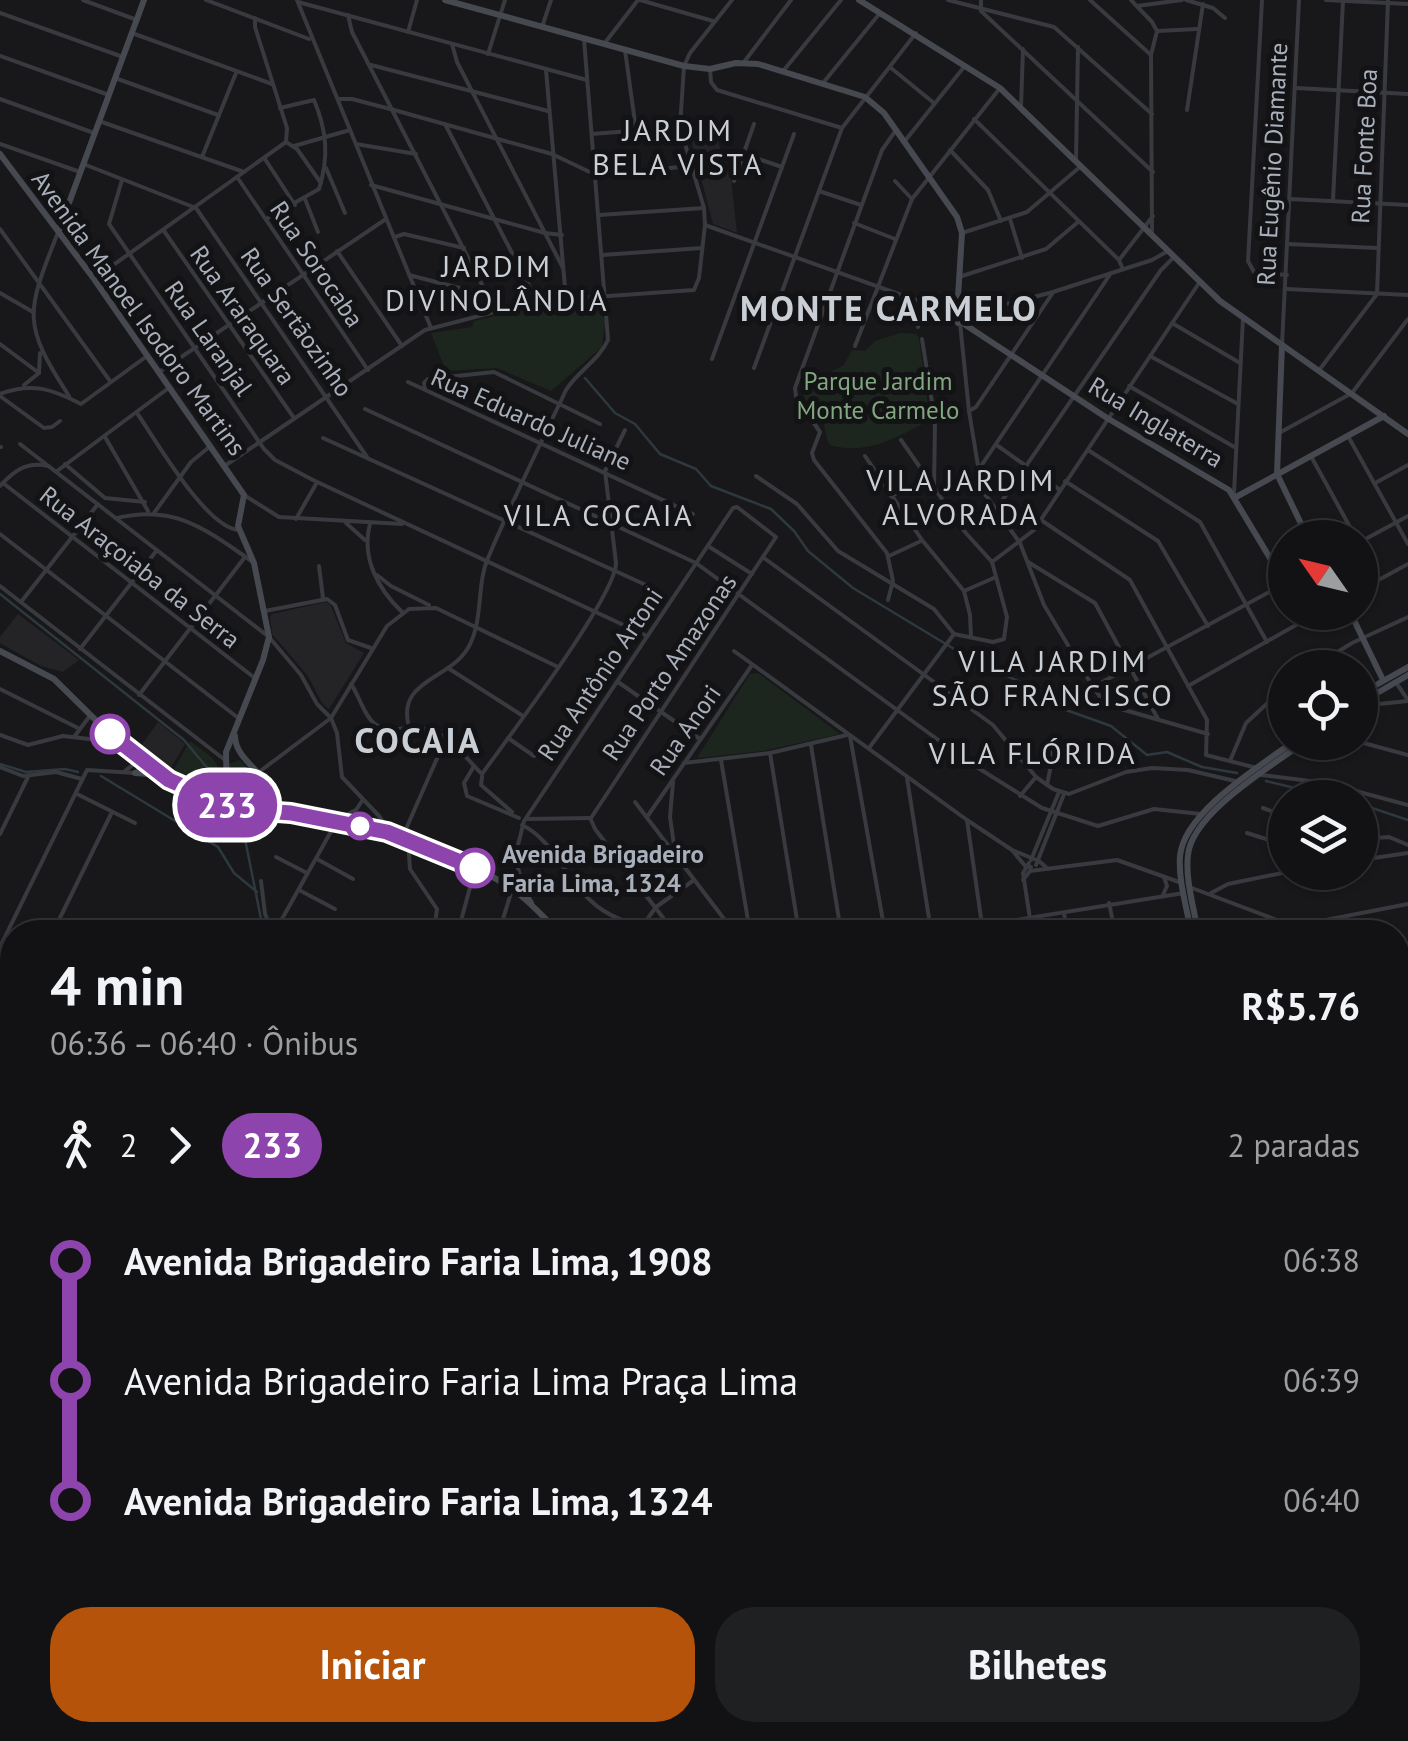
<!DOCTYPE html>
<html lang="pt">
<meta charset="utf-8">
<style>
body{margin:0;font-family:"PT Sans",sans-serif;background:#1f2022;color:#f1f3f6;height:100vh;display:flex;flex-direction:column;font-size:38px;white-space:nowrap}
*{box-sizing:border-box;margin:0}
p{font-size:32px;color:#9c9ea0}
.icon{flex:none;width:55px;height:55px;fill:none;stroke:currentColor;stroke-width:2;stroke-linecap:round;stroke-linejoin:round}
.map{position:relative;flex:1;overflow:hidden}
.drawer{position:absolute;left:0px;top:920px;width:1410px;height:822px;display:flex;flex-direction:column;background:#121214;border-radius:40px 40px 0 0;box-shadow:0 2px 8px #0004,0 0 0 2px #313234}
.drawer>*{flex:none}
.badge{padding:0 20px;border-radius:32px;font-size:35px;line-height:65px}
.needle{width:65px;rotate:304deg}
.buttons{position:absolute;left:1268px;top:520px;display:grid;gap:20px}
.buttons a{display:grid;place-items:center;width:110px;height:110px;border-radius:50%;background:#121214;box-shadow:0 2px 8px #0004,0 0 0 2px #313234;font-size:50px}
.map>.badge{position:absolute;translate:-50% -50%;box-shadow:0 0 0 5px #fff}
.legs{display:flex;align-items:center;gap:15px;height:110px;padding:0 50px;font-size:32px}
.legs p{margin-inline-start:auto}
.headline{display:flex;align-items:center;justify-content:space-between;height:170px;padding:0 50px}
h1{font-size:55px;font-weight:700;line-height:75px}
.primary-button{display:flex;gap:20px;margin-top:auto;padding:20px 50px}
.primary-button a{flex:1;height:115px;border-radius:40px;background:#b45309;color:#fff;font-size:40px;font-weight:700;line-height:115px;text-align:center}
.primary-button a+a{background:#1f2022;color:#f1f3f6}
ul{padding:0 50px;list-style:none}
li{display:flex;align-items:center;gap:35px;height:120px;font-size:38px}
li i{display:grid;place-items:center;width:15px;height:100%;margin:0 12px;background:currentColor}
li i::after{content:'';width:25px;height:25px;margin:-12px;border:8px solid;border-radius:50%;background:#121214}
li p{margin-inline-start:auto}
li:first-child i{background:linear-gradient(#0000 50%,currentColor 0)}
li:last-child i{background:linear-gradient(currentColor 50%,#0000 0)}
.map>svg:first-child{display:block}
.built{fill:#242427}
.park{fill:#1d261e}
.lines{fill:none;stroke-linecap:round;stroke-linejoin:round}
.stream{stroke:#2d393f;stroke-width:2.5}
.street{stroke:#383a3f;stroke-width:4}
.secondary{stroke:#464950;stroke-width:6}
.line-1-casing{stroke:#fff;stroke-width:22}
.line-1{stroke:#8e44ad;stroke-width:15}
.stop-1-dot{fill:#fff;stroke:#8e44ad;stroke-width:5}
.labels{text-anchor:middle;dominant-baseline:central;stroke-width:10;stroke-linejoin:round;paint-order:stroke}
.street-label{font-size:25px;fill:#a9b0bb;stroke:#131315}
.park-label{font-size:25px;fill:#80a77f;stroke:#131315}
.stop-label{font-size:25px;font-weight:bold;fill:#a9b0bb;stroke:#131315;text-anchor:start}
.quarter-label{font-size:30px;letter-spacing:2.5px;fill:#cacfd6;stroke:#131315}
.district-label{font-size:35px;font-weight:bold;letter-spacing:2.5px;fill:#cacfd6;stroke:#131315}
</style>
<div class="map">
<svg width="1408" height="1741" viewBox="0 0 1408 1741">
<rect width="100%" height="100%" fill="#18181a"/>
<g class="built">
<polygon points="715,134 731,179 737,233 713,224 690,135"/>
<polygon points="326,602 331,606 346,643 364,653 329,709 322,703 308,676 272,634 270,617 272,614"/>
<polygon points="18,614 79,660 63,672 41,666 0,643 0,637"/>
<polygon points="158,722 185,744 167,774 136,753"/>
</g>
<g class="park">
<polygon points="598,305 605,322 602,347 551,391 497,368 446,371 431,333 472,327 474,321 538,306"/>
<path d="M900 333 916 334 919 338 930 420C898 437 866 456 830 445 825 437 826 430 823 421 818 406 800 405 803 386L844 365 852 350 865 351 875 341Z"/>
<polygon points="758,673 840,734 763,751 697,758 750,674"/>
<path d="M190 741C210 756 228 764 213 790 201 792 180 784 172 773Z"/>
<polygon points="240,760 258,779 272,806 230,801 228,764"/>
</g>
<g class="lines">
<g class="stream">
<polyline points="585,378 615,413 635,424 660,454 696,469 711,486 771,509 794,531 808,551 853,588 974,661 1040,691 1066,710 1111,726 1147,755 1167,752 1202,767 1237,773"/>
<polyline points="0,594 184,740 214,776"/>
<polyline points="0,764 26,772 65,769 78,772"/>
<polyline points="101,776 218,847 234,873 257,892"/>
<polyline points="1266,781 1336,798"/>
<polyline points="1360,804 1408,820"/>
<polyline points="241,819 263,929"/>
<polyline points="0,1734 25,1734 42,1741"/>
<polyline points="52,1741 58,1730 79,1741"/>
</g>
<g class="street">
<polyline points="83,0 137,20"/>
<polyline points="206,0 309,39"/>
<polyline points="297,0 431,328"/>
<polyline points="640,0 713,21"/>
<polyline points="948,0 1054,27 1152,114"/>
<polyline points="981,0 981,11"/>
<polyline points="1090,0 1151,55"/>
<polyline points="1131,0 1152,22 1157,31 1151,55 1152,234"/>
<polyline points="1186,0 1213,8 1225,18"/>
<polyline points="1262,0 1248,261 1254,272 1287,275"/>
<polyline points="1326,0 1408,4"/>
<polyline points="298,2 587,80"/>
<polyline points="1137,6 1182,0"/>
<polyline points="981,11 1153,172"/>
<polyline points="0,13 123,57"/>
<polyline points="348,15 352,32 495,310"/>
<polyline points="255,18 255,27 287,128 286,142"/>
<polyline points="542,27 551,0"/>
<polyline points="1157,31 1197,29"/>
<polyline points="408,32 417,0"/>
<polyline points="132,33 272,84"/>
<polyline points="452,44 457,62 563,268"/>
<polyline points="604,44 638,0"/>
<polyline points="625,50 636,130"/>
<polyline points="488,54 505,0"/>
<polyline points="0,56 109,95"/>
<polyline points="744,62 791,0"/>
<polyline points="371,65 548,111"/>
<polyline points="891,68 934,103"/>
<polyline points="710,69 711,82 717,90 842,128"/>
<polyline points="546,70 566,299"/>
<polyline points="784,70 841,0"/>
<polyline points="115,78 218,115"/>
<polyline points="823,83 880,13"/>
<polyline points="1296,88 1408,94"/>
<polyline points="0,99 94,133"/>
<polyline points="338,99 352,99 394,110 552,154 596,175 691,166"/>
<polyline points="1021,107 1023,49"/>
<polyline points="1187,110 1203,4"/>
<polyline points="974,119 1119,260 1122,267"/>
<polyline points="99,121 244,172"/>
<polyline points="445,124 537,301"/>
<polyline points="592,134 680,127"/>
<polyline points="286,142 297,149 321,183"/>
<polyline points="904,142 964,67"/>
<polyline points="0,144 80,172"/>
<polyline points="356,144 416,154"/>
<polyline points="294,146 350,130"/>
<polyline points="950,150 988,190 1001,221"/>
<polyline points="744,154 782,167"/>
<polyline points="202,157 236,73"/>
<polyline points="265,159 295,205"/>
<polyline points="1076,160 1078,47"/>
<polyline points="86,165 196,208 367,457"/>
<polyline points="326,168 345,213"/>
<polyline points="237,177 368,370"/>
<polyline points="122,180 109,224 264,449 275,460 313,480 647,636"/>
<polyline points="734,181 754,124"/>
<polyline points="895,181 912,199"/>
<polyline points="371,185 545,233 562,235"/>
<polyline points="819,191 861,205"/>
<polyline points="305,199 318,232"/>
<polyline points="1290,199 1408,205"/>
<polyline points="1333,200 1343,1"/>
<polyline points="599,215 704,208"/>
<path d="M266 219 319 189C329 157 327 131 314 100L280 108"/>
<polyline points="1010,219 1022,258"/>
<polyline points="854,223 895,239"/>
<polyline points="705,225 955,314"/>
<polyline points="0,229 110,381"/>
<polyline points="164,231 294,418"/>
<polyline points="962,233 1027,212 1081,166"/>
<path d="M57 235C26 313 22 324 69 396"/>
<polyline points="395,237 404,234 464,248"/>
<polyline points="1288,244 1377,248"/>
<polyline points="337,251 402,346"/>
<polyline points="602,255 702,248"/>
<polyline points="1119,260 1153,216"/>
<polyline points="409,275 486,295"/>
<polyline points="962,276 1046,249 1078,222"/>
<polyline points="95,278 286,142"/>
<polyline points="1287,289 1408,295"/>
<polyline points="0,293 33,312"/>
<polyline points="1377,294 1388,0"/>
<polyline points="964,315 1053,292 1152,260 1168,251"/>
<polyline points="960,323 969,411 982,490 1020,543 1044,605 1093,687 1104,702 1114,707 1208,734"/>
<polyline points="1172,323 1240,363"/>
<polyline points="918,327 922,305"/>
<polyline points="922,339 935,421 934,489"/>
<polyline points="0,344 39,373"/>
<polyline points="1282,345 1299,0"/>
<polyline points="855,346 912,199 1000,88"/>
<polyline points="1150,356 1238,404"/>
<polyline points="712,359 794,134"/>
<polyline points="754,368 842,128 916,33"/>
<polyline points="1320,369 1377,294"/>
<polyline points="159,372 386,219"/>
<polyline points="408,382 693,514"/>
<polyline points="24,385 39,373 40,353"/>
<polyline points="1129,386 1236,448"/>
<polyline points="425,389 424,383 428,379 494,372 600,424"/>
<path d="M0 394C32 382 52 389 81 404L147 356"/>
<polyline points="0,396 44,428 52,427 60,421"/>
<polyline points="365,409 696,563 967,761 1042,808 1098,826 1154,809 1201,814"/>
<polyline points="969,411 976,407 1052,294"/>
<path d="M137 413C157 442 206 528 239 530"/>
<polyline points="1279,433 1352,393 1408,319"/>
<polyline points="1348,436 1408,544"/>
<polyline points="105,437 148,511"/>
<polyline points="323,438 646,585"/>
<polyline points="901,440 965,532 992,562 1007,617 1004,639 993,642 954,634"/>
<polyline points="20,444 269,637 301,675 317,704 331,718 337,733 342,777 380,817 388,831"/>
<polyline points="998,446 1060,490"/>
<polyline points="0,447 1,447"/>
<polyline points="1088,450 1200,522 1267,642"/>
<polyline points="865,456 922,540 964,591 970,615 971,637"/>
<polyline points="1312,458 1356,538"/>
<polyline points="65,464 105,498 145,502"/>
<polyline points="226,465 425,330 537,301 694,290 699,278 705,225 704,208 680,127 684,66 690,53 732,0"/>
<polyline points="57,471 170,387"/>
<polyline points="977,472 1111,273"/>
<polyline points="756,476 797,504 838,551 934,609 954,634"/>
<polyline points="1065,481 1158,541 1208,626"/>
<polyline points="1377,482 1408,465"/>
<polyline points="3,483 256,679"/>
<path d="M0 486C14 471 26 461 48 466"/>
<polyline points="1234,493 1243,318"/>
<polyline points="244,495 279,517 402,524"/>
<polyline points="891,496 928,479"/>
<polyline points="995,511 1161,270 1173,258"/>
<polyline points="154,513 191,462 208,448"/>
<path d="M117 518C176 504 206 530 253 562"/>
<polyline points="296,519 316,484"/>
<polyline points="1041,520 1130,580 1207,720 1206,755 1257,768"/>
<polyline points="346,523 365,540"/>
<path d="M370 524C361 558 378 589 402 612"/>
<polyline points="0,534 237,717"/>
<polyline points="1360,542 1408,516"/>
<polyline points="708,546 752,574"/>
<polyline points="889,556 921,541"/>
<polyline points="764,558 993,725 1036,777 1053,789 1069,794 1126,772 1152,768 1188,770 1235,781"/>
<polyline points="992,562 1034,530 1199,283"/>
<polyline points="1028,562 1095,603 1158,719"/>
<polyline points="319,566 323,598"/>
<polyline points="377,575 391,586 429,605"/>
<polyline points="0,586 225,760"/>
<polyline points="1360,590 1408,564"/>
<polyline points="964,591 996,577"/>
<polyline points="888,600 893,581 887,553 814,460 812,453 820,432 796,397 795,388 882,150 896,130"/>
<polyline points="21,602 98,504"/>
<polyline points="265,611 327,599 335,605 348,640 371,648"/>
<polyline points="80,649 157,550"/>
<polyline points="734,651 967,820 1012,850 1039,861 1048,869"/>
<polyline points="448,668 523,716"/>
<polyline points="1312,668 1352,643 1408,617"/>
<polyline points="618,682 700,739"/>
<path d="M351 684C359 695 364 716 375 724 390 735 405 725 421 728 450 733 463 756 482 774"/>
<polyline points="1397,684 1408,700"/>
<polyline points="1188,686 1319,612"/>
<polyline points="1093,687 1284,584"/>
<polyline points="0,689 78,728"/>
<polyline points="139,695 245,557"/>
<polyline points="1360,706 1408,701"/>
<path d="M409 727C396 680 449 680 468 648 484 620 476 586 488 558 512 501 540 445 566 390 578 371 599 360 608 340L584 39"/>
<polyline points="0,735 28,745 63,736 98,740 109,734"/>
<polyline points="850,736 885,932"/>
<polyline points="74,737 89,717"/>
<polyline points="508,738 534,756"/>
<polyline points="1360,742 1408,755"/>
<polyline points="811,745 841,932"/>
<polyline points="869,748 954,634"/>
<polyline points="770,753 799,932"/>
<polyline points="721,760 750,932"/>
<polyline points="1230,761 1246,723 1285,687"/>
<polyline points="684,763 770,753 847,735"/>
<polyline points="474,766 464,783 467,796 519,818"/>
<polyline points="0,767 23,776 56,772 82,779"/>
<polyline points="125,771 139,760"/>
<polyline points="259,772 331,718 387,626 409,609 436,608 558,667"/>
<path d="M482 774C507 739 616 596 616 563L605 471 625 430"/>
<polyline points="1261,775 1326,783 1408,805"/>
<polyline points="482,777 481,785 512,812"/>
<polyline points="907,778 931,931"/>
<polyline points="673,782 670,817 675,852"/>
<polyline points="1047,785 1052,760 1049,740"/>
<polyline points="77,794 135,823"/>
<polyline points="1020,796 1036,777"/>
<polyline points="635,802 734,932"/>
<polyline points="1263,808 1285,816"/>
<polyline points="647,817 752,665"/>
<polyline points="526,819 591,818"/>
<polyline points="591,820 595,829 674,932"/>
<polyline points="967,820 983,932"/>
<path d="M522 825C552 839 566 878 590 900 609 919 636 925 661 932"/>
<polyline points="1247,833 1285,845"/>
<polyline points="0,834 28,777"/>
<polyline points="402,838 446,738"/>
<polyline points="1360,839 1389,837 1408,845"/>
<polyline points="408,840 410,869 437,909 434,932"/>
<polyline points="1012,850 1026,867 1031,867"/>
<polyline points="276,857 307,873"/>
<polyline points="317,859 353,879"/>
<polyline points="1031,860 1059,792"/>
<polyline points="1360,860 1408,853"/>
<polyline points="1029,863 1023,873 1032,932"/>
<polyline points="1036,865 1064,794"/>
<polyline points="1023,880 1030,871 1117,860 1179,882"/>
<polyline points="261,881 265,914 272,929"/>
<polyline points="1192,888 1309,932"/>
<polyline points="299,890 335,909"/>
<polyline points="524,890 515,857 524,821 733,508 737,507 776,537 591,818"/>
<polyline points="1211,893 1228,884 1287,872"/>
<polyline points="1163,895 1167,886 1164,877"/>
<polyline points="1109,903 1115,932"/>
<polyline points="1064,913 1067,932"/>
<polyline points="282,919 306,932"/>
<polyline points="931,920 936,930"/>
<polyline points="240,926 249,932"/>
<polyline points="1295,926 1408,904"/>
<polyline points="53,932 112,812"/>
<polyline points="222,932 223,932"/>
<polyline points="269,932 282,919 338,819 356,810 362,801"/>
<polyline points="458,932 475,869"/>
<polyline points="499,932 518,870"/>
<polyline points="638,932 656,907 694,880"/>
<polyline points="942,932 1184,893"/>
<polyline points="1321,932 1321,925 1326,921"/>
<polyline points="0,947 87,770 135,773 145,763"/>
<polyline points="1403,955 1405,969"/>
<polyline points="1398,957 1408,954"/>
<polyline points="1398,966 1408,970"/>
<polyline points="0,1001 12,1006"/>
<polyline points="0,1041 12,1015"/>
<polyline points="1398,1107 1408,1081"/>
<polyline points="0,1114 12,1090"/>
<polyline points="1398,1128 1408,1132"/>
<polyline points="0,1186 12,1192"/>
<polyline points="0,1206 12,1182"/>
<polyline points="1398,1244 1408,1214"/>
<polyline points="0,1309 12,1299"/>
<polyline points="1,1309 12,1342"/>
<polyline points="1398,1316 1408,1287"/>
<polyline points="1398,1358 1408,1360"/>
<polyline points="0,1360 12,1347"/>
<polyline points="0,1474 12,1496"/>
<polyline points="0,1548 8,1567"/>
<polyline points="1398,1583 1408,1573"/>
<polyline points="1398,1643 1408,1639"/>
<polyline points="1398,1690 1408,1686"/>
<polyline points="84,1730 85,1741"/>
<polyline points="899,1730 905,1741"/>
<polyline points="1050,1730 1055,1741"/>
<polyline points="1169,1730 1172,1741"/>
<polyline points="0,1738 14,1741"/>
<polyline points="94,1741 99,1730"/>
<polyline points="529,1741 530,1730"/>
<polyline points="629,1741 631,1730"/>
<polyline points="660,1741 661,1730"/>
<polyline points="665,1741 666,1730"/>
<polyline points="792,1741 793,1730"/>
<polyline points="1134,1741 1166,1730"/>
<polyline points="1257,1741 1287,1730"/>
<polyline points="1377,1741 1408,1729"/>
</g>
<g class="secondary">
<polyline points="445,0 684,66 710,69 736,63 758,64 865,97 884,113 957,217 962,233 957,313"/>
<polyline points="859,0 1000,88 1220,301 1408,434"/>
<polyline points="0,154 94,279 244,495 238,526 254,563 269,637 263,660 226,752 227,805"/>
<polyline points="59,230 144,0"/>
<polyline points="958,307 964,317 958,323 954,318 959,312"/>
<polyline points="961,322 1107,418 1229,490 1285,583"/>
<polyline points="1282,345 1277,474 1308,538"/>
<polyline points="1236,497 1384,416"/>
<polyline points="1350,612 1383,680"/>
<polyline points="0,651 54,679 125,749 176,784 227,805 263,815 306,816"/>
<polyline points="1360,694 1408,667"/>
<polyline points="1360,703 1408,675"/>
<path d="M235 736C235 766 285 779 272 814"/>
<polyline points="98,740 117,741"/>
<polyline points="135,773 161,775"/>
<path d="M257 810C330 810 463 850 520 895 534 906 546 920 559 932"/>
<polyline points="500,879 522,888 531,903"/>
<path d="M1191 932C1187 908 1178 880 1180 856 1184 812 1259 767 1293 742"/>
<path d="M1198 932C1194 908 1185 879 1188 855 1192 813 1272 766 1304 742"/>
<polyline points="1398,1432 1408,1452"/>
<polyline points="1398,1445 1408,1465"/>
<polyline points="0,1690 12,1694"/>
<polyline points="124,1730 141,1741"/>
<polyline points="222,1730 243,1741"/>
<polyline points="563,1730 664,1741"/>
<polyline points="972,1730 1056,1741"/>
<polyline points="157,1741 165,1730"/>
<polyline points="315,1741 325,1730"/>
</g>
</g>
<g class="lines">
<defs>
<polyline id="line-1" points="110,734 169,780 221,803 251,810 291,813 387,832 475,868"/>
</defs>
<use href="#line-1" class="line-1-casing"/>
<use href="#line-1" class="line-1"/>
</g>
<g class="stop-1-dot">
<circle cx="110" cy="734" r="18"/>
<circle cx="360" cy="826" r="12"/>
<circle cx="475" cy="868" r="18"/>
</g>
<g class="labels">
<g class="street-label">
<text transform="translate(1364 146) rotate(-87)">Rua Fonte Boa</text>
<text transform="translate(1272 164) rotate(-87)">Rua Eugênio Diamante</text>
<text transform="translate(317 264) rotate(56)">Rua Sorocaba</text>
<text transform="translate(139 313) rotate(54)">Avenida Manoel Isodoro Martins</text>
<text transform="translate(243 315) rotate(55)">Rua Araraquara</text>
<text transform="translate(297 322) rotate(55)">Rua Sertãozinho</text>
<text transform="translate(209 338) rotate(55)">Rua Laranjal</text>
<text transform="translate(531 419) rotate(24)">Rua Eduardo Juliane</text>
<text transform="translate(1156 422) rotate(31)">Rua Inglaterra</text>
<text transform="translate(140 567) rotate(38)">Rua Araçoiaba da Serra</text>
<text transform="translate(669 667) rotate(-56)">Rua Porto Amazonas</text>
<text transform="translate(600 674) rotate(-56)">Rua Antônio Artoni</text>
<text transform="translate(685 730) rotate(-55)">Rua Anori</text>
</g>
<g class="park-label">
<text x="878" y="381">Parque Jardim<tspan x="878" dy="29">Monte Carmelo</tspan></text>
</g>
<g class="stop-label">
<text x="502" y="854">Avenida Brigadeiro<tspan x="502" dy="29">Faria Lima, 1324</tspan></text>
</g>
<g class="quarter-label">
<text x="678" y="129">JARDIM<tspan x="678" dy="34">BELA VISTA</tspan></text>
<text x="497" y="265">JARDIM<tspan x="497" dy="34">DIVINOLÂNDIA</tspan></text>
<text x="961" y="479">VILA JARDIM<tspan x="961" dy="34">ALVORADA</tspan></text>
<text x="599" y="514">VILA COCAIA</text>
<text x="1053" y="660">VILA JARDIM<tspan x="1053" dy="34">SÃO FRANCISCO</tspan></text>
<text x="1033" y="752">VILA FLÓRIDA</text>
</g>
<g class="district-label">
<text x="889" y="308">MONTE CARMELO</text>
<text x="418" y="740">COCAIA</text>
</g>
</g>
</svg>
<div class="buttons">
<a><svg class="needle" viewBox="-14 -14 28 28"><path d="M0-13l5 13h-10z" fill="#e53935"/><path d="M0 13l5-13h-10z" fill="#9c9ea0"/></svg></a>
<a><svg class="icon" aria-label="locate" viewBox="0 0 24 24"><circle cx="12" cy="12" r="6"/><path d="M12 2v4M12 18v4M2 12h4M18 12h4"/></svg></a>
<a><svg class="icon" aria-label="layers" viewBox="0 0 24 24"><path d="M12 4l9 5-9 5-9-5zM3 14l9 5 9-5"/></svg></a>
</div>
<b class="badge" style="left:227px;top:805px;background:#8e44ad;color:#fff">233</b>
<section class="drawer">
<div class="headline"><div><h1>4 min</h1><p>06:36 – 06:40 · Ônibus</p></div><b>R$5.76</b></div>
<div class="legs"><svg class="icon" aria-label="walk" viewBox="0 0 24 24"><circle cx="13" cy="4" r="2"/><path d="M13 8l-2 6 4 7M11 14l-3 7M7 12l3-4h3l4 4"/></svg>2<svg class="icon" aria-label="forward" viewBox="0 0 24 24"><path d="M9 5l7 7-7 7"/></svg><b class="badge" style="background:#8e44ad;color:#fff">233</b><p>2 paradas</p></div>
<ul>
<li><i style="color:#8e44ad"></i><b>Avenida Brigadeiro Faria Lima, 1908</b><p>06:38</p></li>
<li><i style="color:#8e44ad"></i><span>Avenida Brigadeiro Faria Lima Praça Lima</span><p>06:39</p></li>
<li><i style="color:#8e44ad"></i><b>Avenida Brigadeiro Faria Lima, 1324</b><p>06:40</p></li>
</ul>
<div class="primary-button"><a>Iniciar</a><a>Bilhetes</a></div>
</section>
</div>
